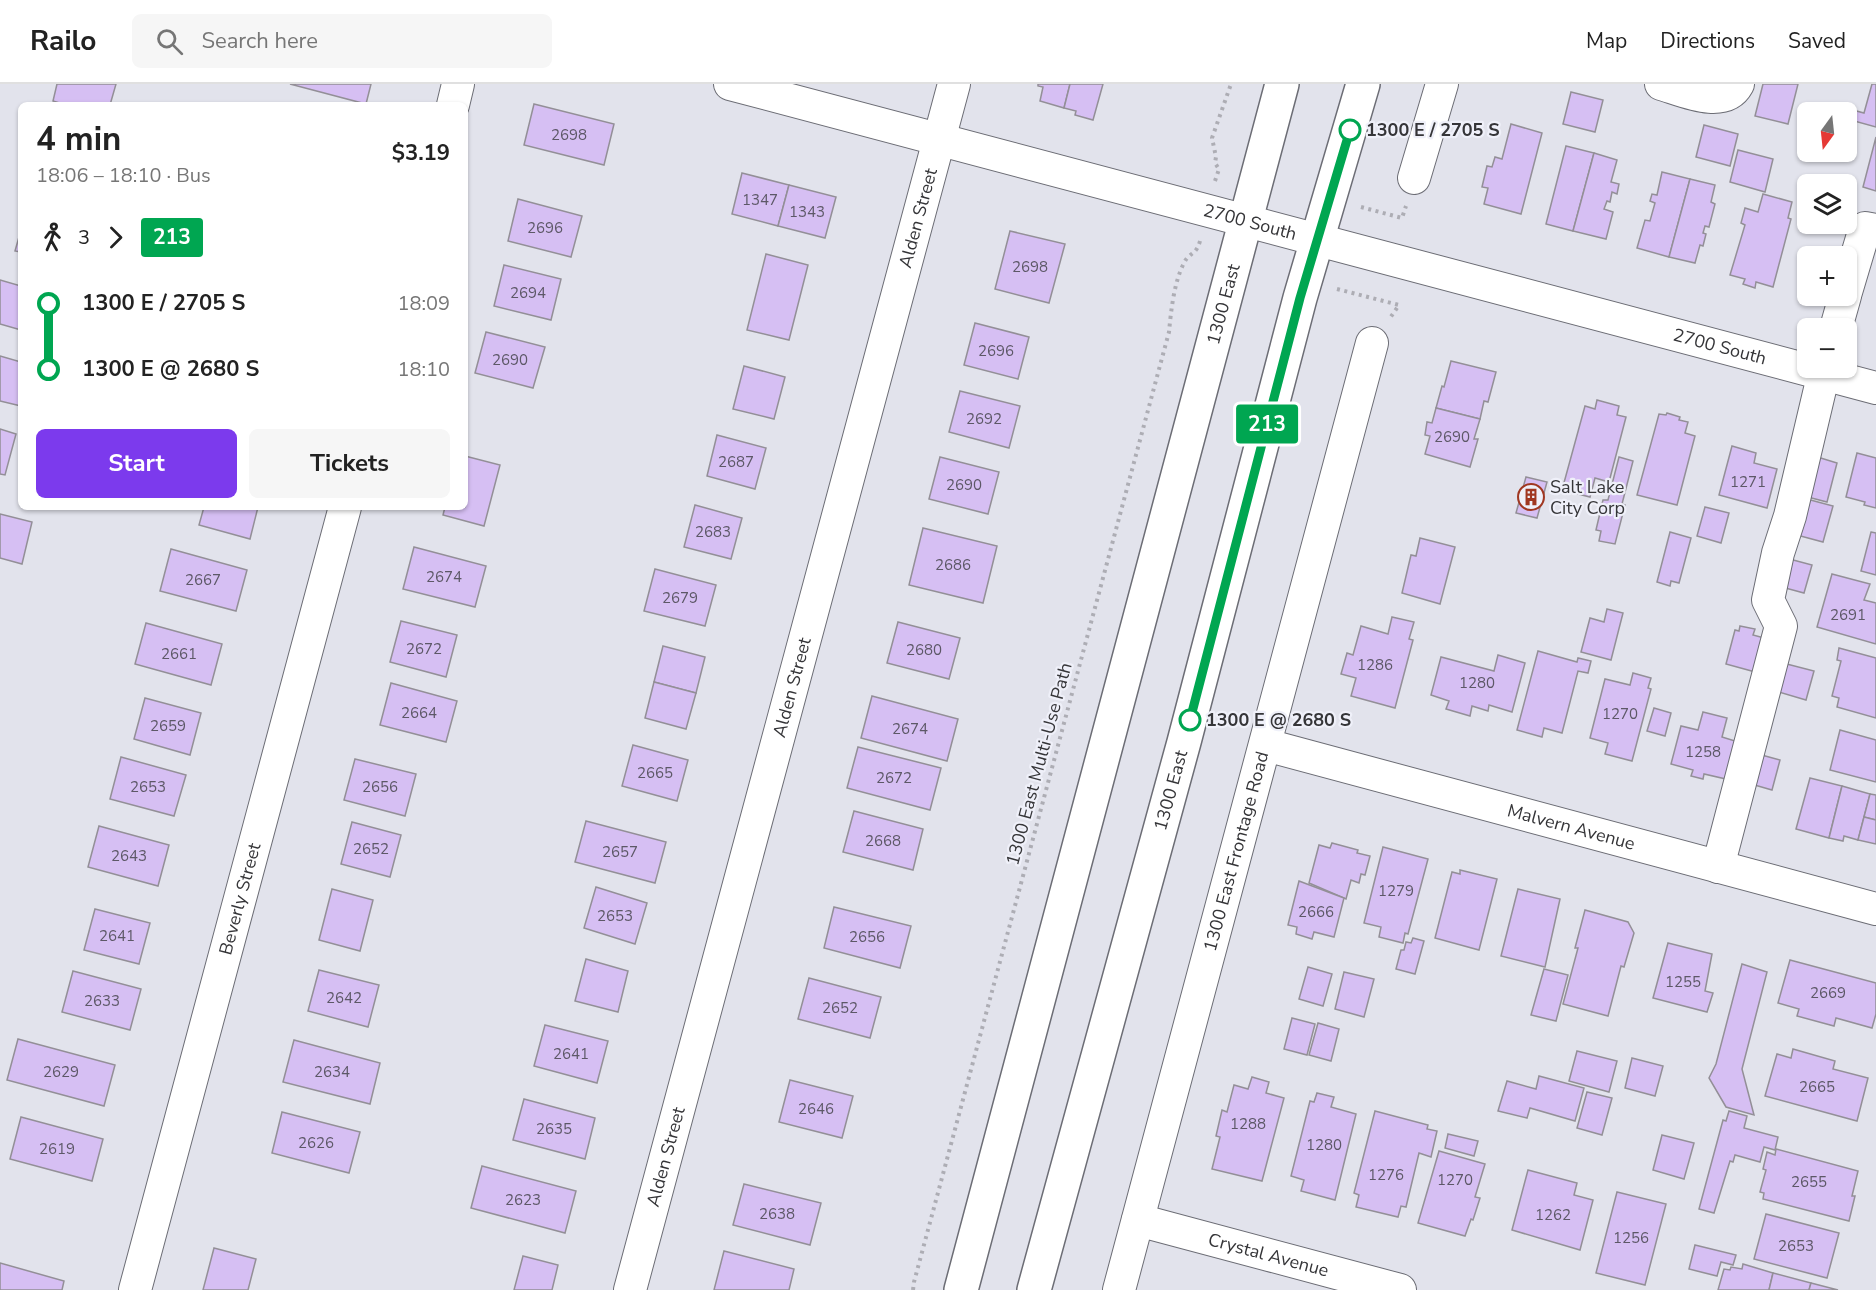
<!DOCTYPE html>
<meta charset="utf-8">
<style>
body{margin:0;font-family:"Nunito Sans",sans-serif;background:#f6f6f6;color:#222;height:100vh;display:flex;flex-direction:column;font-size:22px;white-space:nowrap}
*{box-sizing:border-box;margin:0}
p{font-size:20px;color:#767676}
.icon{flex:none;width:33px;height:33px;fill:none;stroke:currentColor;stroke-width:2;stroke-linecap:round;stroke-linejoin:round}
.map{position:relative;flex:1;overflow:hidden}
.drawer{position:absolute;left:18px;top:18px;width:450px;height:408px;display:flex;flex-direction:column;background:#fff;border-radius:9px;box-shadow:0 2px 4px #0004}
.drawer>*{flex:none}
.badge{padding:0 12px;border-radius:4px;font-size:21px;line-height:39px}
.needle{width:39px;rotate:195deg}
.fabs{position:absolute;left:1797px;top:18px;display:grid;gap:12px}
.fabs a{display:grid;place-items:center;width:60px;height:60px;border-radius:9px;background:#fff;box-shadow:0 2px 4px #0004;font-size:30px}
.map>.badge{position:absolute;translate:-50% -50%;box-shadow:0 0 0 3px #fff}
.legs{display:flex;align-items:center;gap:9px;height:66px;padding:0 18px;font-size:20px}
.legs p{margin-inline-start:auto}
.summary{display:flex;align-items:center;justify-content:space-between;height:102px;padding:0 18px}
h1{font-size:33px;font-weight:700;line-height:45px}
.primary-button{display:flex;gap:12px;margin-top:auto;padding:12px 18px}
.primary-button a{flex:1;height:69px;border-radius:9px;background:#7c3aed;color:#fff;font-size:24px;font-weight:700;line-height:69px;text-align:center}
.primary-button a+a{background:#f6f6f6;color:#222}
ul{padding:0 18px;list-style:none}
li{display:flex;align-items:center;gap:21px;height:66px;font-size:22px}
li i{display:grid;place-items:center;width:9px;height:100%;margin:0 8px;background:currentColor}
li i::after{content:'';width:15px;height:15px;margin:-8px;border:4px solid;border-radius:50%;background:#fff}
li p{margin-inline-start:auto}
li:first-child i{background:linear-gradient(#0000 50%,currentColor 0)}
li:last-child i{background:linear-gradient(currentColor 50%,#0000 0)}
header{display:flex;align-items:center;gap:36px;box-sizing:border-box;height:84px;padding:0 30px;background:#fff;border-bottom:2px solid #e0e0e0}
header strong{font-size:28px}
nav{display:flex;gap:33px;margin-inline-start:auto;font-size:21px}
.search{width:420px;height:54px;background:#f6f6f6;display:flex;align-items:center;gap:15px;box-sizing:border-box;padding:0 21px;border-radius:9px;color:#767676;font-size:22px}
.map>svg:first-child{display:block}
.building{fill:#d6bff3;stroke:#938f97;stroke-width:1.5}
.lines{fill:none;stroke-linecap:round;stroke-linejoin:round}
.minor-casing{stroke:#6c6d75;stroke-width:34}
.major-casing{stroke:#6c6d75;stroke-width:36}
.path{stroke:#adadb4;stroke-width:4;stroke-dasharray:3 4.5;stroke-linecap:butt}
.minor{stroke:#fff;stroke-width:32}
.major{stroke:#fff;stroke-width:33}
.line-1-casing{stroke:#fff;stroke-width:14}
.line-1{stroke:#00a651;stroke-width:9}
.stop-1-dot{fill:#fff;stroke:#00a651;stroke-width:3}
.labels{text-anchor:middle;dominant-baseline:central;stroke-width:4.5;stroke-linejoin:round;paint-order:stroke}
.number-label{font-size:15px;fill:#5d5867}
.stop-label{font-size:18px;font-weight:bold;fill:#353538;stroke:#eff0f9;text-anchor:start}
.street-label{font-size:18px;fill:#353538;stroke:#eff0f9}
.poi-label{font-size:18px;fill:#353538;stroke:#eff0f9;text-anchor:start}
</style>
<header>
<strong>Railo</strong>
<div class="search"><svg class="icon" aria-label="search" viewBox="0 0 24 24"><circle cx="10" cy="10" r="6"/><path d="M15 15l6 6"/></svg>Search here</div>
<nav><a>Map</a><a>Directions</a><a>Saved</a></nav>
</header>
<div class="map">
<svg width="1876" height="1206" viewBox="0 0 1876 1206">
<rect width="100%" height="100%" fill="#e2e3ec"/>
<g class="building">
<polygon points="57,0 116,0 110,21 66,21 53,17"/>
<polygon points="290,0 371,0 366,20"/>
<polygon points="1038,0 1070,0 1064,24 1040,17 1043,3 1038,2"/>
<polygon points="1070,0 1103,0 1093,36 1075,31 1076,27 1064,24"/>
<polygon points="1763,0 1798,0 1788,40 1755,32"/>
<polygon points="1872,0 1876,0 1876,43 1847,35 1849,25 1864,29"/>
<polygon points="1571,8 1603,16 1595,48 1563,40"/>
<polygon points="534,20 614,40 604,81 524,61"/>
<polygon points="1511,40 1542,49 1521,130 1484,120 1488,104 1482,103 1487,82 1492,83 1495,73 1502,75"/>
<polygon points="1704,41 1738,50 1730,82 1696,73"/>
<polygon points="1876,53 1876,107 1863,103"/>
<polygon points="1566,62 1594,69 1573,147 1546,140"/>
<polygon points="1738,66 1773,75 1765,108 1730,98"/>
<polygon points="1594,69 1617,76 1611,98 1619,100 1617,110 1612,108 1610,118 1607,117 1604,125 1613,128 1606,155 1573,147"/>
<polygon points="1662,88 1690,95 1669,173 1637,164 1645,136 1650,137 1655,119 1650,117 1652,110 1657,111"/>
<polygon points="742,89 789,101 778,142 732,130"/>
<polygon points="1690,95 1715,101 1711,118 1715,120 1709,143 1705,142 1703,149 1706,150 1703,162 1700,161 1695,179 1669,173"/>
<polygon points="789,101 836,113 825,154 778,142"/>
<polygon points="1763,110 1792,118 1788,134 1791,135 1773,203 1756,198 1755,204 1743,200 1745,195 1730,191 1745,141 1741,139 1745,124 1758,128"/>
<polygon points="518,115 582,132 571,173 508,157"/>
<polygon points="21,146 21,168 15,167"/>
<polygon points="1010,147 1065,160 1049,219 995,205"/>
<polygon points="766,170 808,181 789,256 747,246"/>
<polygon points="504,181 561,195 551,236 494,222"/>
<polygon points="0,196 21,202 21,246 0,240"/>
<polygon points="975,239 1029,253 1018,295 964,281"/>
<polygon points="486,248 545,263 533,304 475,289"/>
<polygon points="0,272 21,278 21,322 0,317"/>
<polygon points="1451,277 1496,288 1488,318 1484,317 1480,335 1436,324 1442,302 1444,303"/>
<polygon points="744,282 785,293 774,335 733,325"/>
<polygon points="960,307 1020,322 1009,364 949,348"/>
<polygon points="1597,316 1619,322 1617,331 1626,333 1609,398 1595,394 1590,413 1562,406 1585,322 1595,325"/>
<polygon points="1436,324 1480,335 1474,355 1478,355 1470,383 1425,370 1430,352 1425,351 1427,338 1432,339"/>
<polygon points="1667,329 1680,333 1679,336 1688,338 1685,349 1695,352 1677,421 1637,411 1659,330 1666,331"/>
<polygon points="0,345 16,350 5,391 0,390"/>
<polygon points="717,351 766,364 755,405 707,392"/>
<polygon points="1732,362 1756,369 1754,379 1777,385 1767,424 1719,411"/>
<polygon points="1857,369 1876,374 1876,424 1864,421 1865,418 1846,413"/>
<polygon points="1811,371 1837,379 1827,418 1800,411"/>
<polygon points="465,372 500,381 484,442 443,431 445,423 465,423"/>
<polygon points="940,373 999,388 988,430 929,415"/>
<polygon points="1619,373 1633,377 1622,420 1625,421 1615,460 1599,457 1601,447 1596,446 1603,416 1608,416"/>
<polygon points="1526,393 1547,398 1537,434 1516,429"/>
<polygon points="1803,414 1833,422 1823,458 1793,450"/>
<polygon points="695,421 742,434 731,475 684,463"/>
<polygon points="204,423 258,423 250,455 199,441"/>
<polygon points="1705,423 1729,429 1721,459 1697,452"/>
<polygon points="0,430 32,438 22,480 0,474"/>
<polygon points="923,444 997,462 983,519 909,501"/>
<polygon points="1670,448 1691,454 1679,499 1671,497 1670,502 1657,498"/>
<polygon points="1871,448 1876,449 1876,491 1861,487"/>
<polygon points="1420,454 1455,463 1440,520 1402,509 1411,471 1416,472"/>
<polygon points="414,463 486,482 475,523 403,505"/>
<polygon points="171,465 247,486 236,527 160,507"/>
<polygon points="1782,473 1812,481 1804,509 1774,501"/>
<polygon points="655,485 716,501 705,542 644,527"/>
<polygon points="1832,490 1870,500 1864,516 1876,519 1876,560 1817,543"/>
<polygon points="1607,525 1623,529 1611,576 1581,568 1590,534 1604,538"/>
<polygon points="1392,533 1414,538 1409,555 1413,556 1395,624 1351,612 1356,594 1341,590 1347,569 1353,571 1361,542 1388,550"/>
<polygon points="401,537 457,551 446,593 390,578"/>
<polygon points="898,538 960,554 949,595 887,579"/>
<polygon points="146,539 222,560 211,601 135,580"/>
<polygon points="1740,542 1755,545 1753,551 1768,555 1759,589 1726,580 1735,546 1739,547"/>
<polygon points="663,562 705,573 696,609 654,598"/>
<polygon points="1839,564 1876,574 1876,634 1837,623 1839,614 1832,612 1841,577 1837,576"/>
<polygon points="1538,567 1577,578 1578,574 1591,577 1588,589 1578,587 1562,649 1544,644 1542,653 1517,646"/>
<polygon points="1498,571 1525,579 1512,628 1489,621 1488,627 1472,622 1470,632 1446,625 1449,617 1431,611 1441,573 1494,587"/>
<polygon points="1779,578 1814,587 1806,616 1772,606"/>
<polygon points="1633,589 1651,594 1648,604 1651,605 1632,677 1605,670 1608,659 1590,654 1605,595 1630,601"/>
<polygon points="654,598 696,609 686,645 645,634"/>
<polygon points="391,599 457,617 446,658 380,641"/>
<polygon points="872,612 958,635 947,677 861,654"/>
<polygon points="145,614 201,629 190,671 134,655"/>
<polygon points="1654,624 1671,629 1665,652 1647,647"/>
<polygon points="1703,628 1727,634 1722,653 1735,657 1726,695 1704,690 1703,695 1691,692 1693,686 1671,680 1681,642 1698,646"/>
<polygon points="1840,646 1876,656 1876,698 1830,686"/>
<polygon points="633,661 688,676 677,717 622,702"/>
<polygon points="858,663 941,684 930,726 847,704"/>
<polygon points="1758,670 1780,676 1772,706 1751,700"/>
<polygon points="121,673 186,691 174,732 110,715"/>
<polygon points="355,675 416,690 405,732 344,716"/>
<polygon points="1810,694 1842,702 1829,754 1796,745"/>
<polygon points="1842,702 1870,710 1858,756 1844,752 1843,757 1829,754"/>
<polygon points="1870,710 1876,711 1876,736 1864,733"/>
<polygon points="854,727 923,745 913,786 843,768"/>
<polygon points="1864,733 1876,736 1876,760 1858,756"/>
<polygon points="586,737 666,758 655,799 575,778"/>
<polygon points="352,738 401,751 390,793 341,780"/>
<polygon points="99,742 169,761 158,802 88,783"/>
<polygon points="1332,759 1358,766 1357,769 1370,772 1365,791 1361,790 1359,799 1351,796 1346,815 1309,799 1319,761 1330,764"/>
<polygon points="1383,763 1428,775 1408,850 1405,849 1403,859 1379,853 1381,843 1364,839"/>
<polygon points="1460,786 1497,795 1479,866 1435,854 1452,788 1460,790"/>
<polygon points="1299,797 1344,814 1334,853 1314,848 1312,855 1296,850 1297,843 1288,841"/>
<polygon points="596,803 647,819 635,860 584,844"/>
<polygon points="332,805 373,816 360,867 319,856"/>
<polygon points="1518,805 1560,815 1545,883 1501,872"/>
<polygon points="834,823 911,842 900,884 824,864"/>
<polygon points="95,825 150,839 139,880 84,866"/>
<polygon points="1585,826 1628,838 1634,849 1624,883 1621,882 1608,932 1563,920 1578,864 1575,864"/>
<polygon points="1413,854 1424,857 1415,890 1396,885 1401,866 1404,866 1406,858 1411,859"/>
<polygon points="1668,859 1712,870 1705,907 1713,909 1707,928 1653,914"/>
<polygon points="586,875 628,887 618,928 575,917"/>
<polygon points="1790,876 1876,899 1876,930 1872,944 1836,934 1834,942 1797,932 1799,925 1778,919"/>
<polygon points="1742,880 1767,888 1742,985 1754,1031 1726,1023 1709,994 1716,980"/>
<polygon points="1308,883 1332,890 1323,922 1299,915"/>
<polygon points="1544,885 1568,891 1556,937 1531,931"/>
<polygon points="319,886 379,901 368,943 308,927"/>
<polygon points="73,887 141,905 130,946 62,928"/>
<polygon points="1344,888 1374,895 1364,933 1335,925"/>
<polygon points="809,894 881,913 870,954 798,935"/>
<polygon points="1292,934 1315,940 1307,971 1284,965"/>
<polygon points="1318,939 1339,945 1331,977 1309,971"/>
<polygon points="545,941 608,957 597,999 534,982"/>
<polygon points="18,955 115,981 104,1022 7,996"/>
<polygon points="294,956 380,979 370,1020 283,998"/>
<polygon points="1793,965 1835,977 1833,985 1868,994 1857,1037 1765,1012 1777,970 1791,974"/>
<polygon points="1577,967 1617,977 1609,1008 1569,997"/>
<polygon points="1632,974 1663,982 1655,1012 1625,1004"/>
<polygon points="1539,992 1584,1004 1575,1037 1530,1024 1527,1034 1498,1027 1507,997 1536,1005"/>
<polygon points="1252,993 1269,998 1266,1009 1284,1014 1262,1097 1212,1085 1220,1053 1216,1052 1222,1026 1227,1028 1234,1001 1248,1005"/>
<polygon points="790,996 853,1012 842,1054 779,1038"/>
<polygon points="1587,1008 1612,1014 1602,1051 1577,1044"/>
<polygon points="1317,1009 1334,1013 1331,1023 1356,1030 1335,1116 1301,1107 1304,1096 1291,1092 1310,1017 1314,1018"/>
<polygon points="524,1015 595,1034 585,1075 513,1056"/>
<polygon points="1375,1027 1428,1041 1427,1045 1437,1047 1431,1073 1419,1069 1406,1123 1401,1122 1398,1133 1356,1123 1359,1111 1354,1109"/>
<polygon points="1729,1027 1747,1032 1744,1044 1778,1053 1775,1066 1764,1063 1760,1078 1735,1071 1733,1078 1730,1077 1714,1129 1699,1125 1723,1036 1726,1037"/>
<polygon points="282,1028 360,1048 349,1089 272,1069"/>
<polygon points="21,1033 103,1055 92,1097 10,1075"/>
<polygon points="1448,1050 1478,1057 1474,1072 1445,1064"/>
<polygon points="1662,1051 1694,1059 1684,1095 1653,1086"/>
<polygon points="1776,1065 1858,1087 1852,1112 1855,1112 1849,1137 1763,1115 1764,1109 1760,1108 1766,1086 1763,1085 1767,1068 1775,1071"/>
<polygon points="1439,1067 1485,1080 1475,1113 1480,1114 1473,1136 1471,1135 1465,1152 1418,1139"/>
<polygon points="482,1082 576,1107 565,1149 471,1124"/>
<polygon points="1528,1086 1577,1099 1574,1111 1593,1116 1580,1166 1512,1146"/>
<polygon points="744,1100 821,1119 810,1161 733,1141"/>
<polygon points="1617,1108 1666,1120 1645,1201 1596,1189"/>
<polygon points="1766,1130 1839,1149 1827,1194 1754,1175"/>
<polygon points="1695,1161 1736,1171 1733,1181 1721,1178 1717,1192 1689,1185"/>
<polygon points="214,1164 256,1175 248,1206 203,1206"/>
<polygon points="724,1167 794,1185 789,1206 714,1206"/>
<polygon points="523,1172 558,1181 552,1206 514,1206"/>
<polygon points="0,1179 64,1197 62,1206 0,1206"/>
<polygon points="1743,1180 1773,1189 1769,1206 1718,1206 1724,1185 1730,1186 1731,1183 1742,1185"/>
<polygon points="1773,1189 1811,1199 1809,1206 1769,1206"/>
<polygon points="1811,1199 1838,1206 1809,1206"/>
</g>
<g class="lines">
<defs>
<g id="minor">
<path id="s1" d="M730 0 1876 304"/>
<path d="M1661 0C1682 6 1724 26 1738 0"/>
<polyline points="453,21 458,0"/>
<polyline points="1414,94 1442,0"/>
<polyline points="1846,208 1865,144 1876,146"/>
<polyline points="1836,244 1845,212"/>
<path id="s2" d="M1266 661 1876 825"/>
<polyline points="1718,783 1781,542 1768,516 1778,469 1790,432 1825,284"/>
<path id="s3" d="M1138 1136 1400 1206"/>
<path id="s4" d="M135 1206 345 423"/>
<path id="s5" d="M630 1206 954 0"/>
<path id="s6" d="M1119 1206 1372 259"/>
</g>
<g id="major">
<path id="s7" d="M961 1206 1282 0"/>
<path id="s8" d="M1034 1206 1184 658 1300 214 1363 0"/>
</g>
</defs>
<use href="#minor" class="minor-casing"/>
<use href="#major" class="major-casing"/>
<g class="path">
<polyline points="1215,97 1219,85 1215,79 1216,73 1212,54 1231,0"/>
<polyline points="1361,123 1402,134 1406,122"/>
<polyline points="1337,205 1399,221 1390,234"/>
<path d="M913 1206 914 1198 1169 248C1171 227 1174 198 1184 179 1189 168 1196 172 1200 157"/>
</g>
<use href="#minor" class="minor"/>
<use href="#major" class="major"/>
</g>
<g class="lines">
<defs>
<polyline id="line-1" points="1190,636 1300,214 1350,46"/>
</defs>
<use href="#line-1" class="line-1-casing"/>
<use href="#line-1" class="line-1"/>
</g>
<defs>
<symbol id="building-ring" viewBox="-11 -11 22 22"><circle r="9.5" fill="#eff0f9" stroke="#a03721" stroke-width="1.5"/><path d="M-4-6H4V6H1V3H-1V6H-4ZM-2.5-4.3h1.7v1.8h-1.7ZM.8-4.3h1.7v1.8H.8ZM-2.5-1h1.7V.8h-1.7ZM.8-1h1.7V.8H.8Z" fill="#a03721"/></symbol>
</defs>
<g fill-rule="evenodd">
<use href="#building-ring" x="1516" y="398" width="30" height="30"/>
</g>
<g class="stop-1-dot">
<circle cx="1350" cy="46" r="10"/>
<circle cx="1190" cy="636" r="10"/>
</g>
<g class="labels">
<g class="number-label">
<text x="569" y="51">2698</text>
<text x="760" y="116">1347</text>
<text x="807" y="128">1343</text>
<text x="545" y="144">2696</text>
<text x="1030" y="183">2698</text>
<text x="528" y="209">2694</text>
<text x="996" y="267">2696</text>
<text x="510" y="276">2690</text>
<text x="984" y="335">2692</text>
<text x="1452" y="353">2690</text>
<text x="736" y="378">2687</text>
<text x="1748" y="398">1271</text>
<text x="964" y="401">2690</text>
<text x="713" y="448">2683</text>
<text x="953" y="481">2686</text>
<text x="444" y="493">2674</text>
<text x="203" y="496">2667</text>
<text x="680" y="514">2679</text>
<text x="1848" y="531">2691</text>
<text x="424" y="565">2672</text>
<text x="924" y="566">2680</text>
<text x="179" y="570">2661</text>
<text x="1375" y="581">1286</text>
<text x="1477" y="599">1280</text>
<text x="419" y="629">2664</text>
<text x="1620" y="630">1270</text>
<text x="168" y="642">2659</text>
<text x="910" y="645">2674</text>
<text x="1703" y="668">1258</text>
<text x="655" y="689">2665</text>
<text x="894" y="694">2672</text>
<text x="148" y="703">2653</text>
<text x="380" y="703">2656</text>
<text x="883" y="757">2668</text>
<text x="371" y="765">2652</text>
<text x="620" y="768">2657</text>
<text x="129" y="772">2643</text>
<text x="1396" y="807">1279</text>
<text x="1316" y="828">2666</text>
<text x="615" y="832">2653</text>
<text x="117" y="852">2641</text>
<text x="867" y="853">2656</text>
<text x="1683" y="898">1255</text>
<text x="1828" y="909">2669</text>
<text x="344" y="914">2642</text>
<text x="102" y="917">2633</text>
<text x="840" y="924">2652</text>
<text x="571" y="970">2641</text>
<text x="61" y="988">2629</text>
<text x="332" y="988">2634</text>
<text x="1817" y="1003">2665</text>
<text x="816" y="1025">2646</text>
<text x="1248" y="1040">1288</text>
<text x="554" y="1045">2635</text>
<text x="316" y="1059">2626</text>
<text x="1324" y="1061">1280</text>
<text x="57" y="1065">2619</text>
<text x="1386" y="1091">1276</text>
<text x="1455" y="1096">1270</text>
<text x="1809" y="1098">2655</text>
<text x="523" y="1116">2623</text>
<text x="777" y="1130">2638</text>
<text x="1553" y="1131">1262</text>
<text x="1631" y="1154">1256</text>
<text x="1796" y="1162">2653</text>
</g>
<g class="stop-label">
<text x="1366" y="46">1300 E / 2705 S</text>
<text x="1206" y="636">1300 E @ 2680 S</text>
</g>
<g class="street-label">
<text stroke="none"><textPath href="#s5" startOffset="1110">Alden Street</textPath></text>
<text stroke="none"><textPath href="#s1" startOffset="538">2700 South</textPath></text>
<text stroke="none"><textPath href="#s7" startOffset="1020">1300 East</textPath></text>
<text stroke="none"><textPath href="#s1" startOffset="1024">2700 South</textPath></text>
<text stroke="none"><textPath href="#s5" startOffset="624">Alden Street</textPath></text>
<text transform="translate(1039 680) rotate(-75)">1300 East Multi-Use Path</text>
<text stroke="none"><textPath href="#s8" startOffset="518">1300 East</textPath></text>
<text stroke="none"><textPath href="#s2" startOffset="316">Malvern Avenue</textPath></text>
<text stroke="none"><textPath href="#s6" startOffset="454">1300 East Frontage Road</textPath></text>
<text stroke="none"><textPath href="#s4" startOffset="405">Beverly Street</textPath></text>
<text stroke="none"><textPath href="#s5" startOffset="138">Alden Street</textPath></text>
<text stroke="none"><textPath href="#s3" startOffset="135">Crystal Avenue</textPath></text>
</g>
<g class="poi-label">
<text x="1550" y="403">Salt Lake<tspan x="1550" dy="21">City Corp</tspan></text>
</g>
</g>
</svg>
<div class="fabs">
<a><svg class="needle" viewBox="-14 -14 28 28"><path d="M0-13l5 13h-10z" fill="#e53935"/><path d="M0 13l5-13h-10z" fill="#767676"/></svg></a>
<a><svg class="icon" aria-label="layers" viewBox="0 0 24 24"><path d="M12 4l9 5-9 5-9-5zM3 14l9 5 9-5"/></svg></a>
<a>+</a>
<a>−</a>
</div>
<b class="badge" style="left:1267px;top:340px;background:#00a651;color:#fff">213</b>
<section class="drawer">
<div class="summary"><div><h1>4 min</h1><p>18:06 – 18:10 · Bus</p></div><b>$3.19</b></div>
<div class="legs"><svg class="icon" aria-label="walk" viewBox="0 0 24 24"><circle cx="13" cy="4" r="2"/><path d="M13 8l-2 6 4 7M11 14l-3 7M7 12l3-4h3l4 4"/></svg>3<svg class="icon" aria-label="forward" viewBox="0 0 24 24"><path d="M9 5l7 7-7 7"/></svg><b class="badge" style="background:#00a651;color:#fff">213</b></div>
<ul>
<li><i style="color:#00a651"></i><b>1300 E / 2705 S</b><p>18:09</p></li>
<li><i style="color:#00a651"></i><b>1300 E @ 2680 S</b><p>18:10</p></li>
</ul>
<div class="primary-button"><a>Start</a><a>Tickets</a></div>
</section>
</div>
